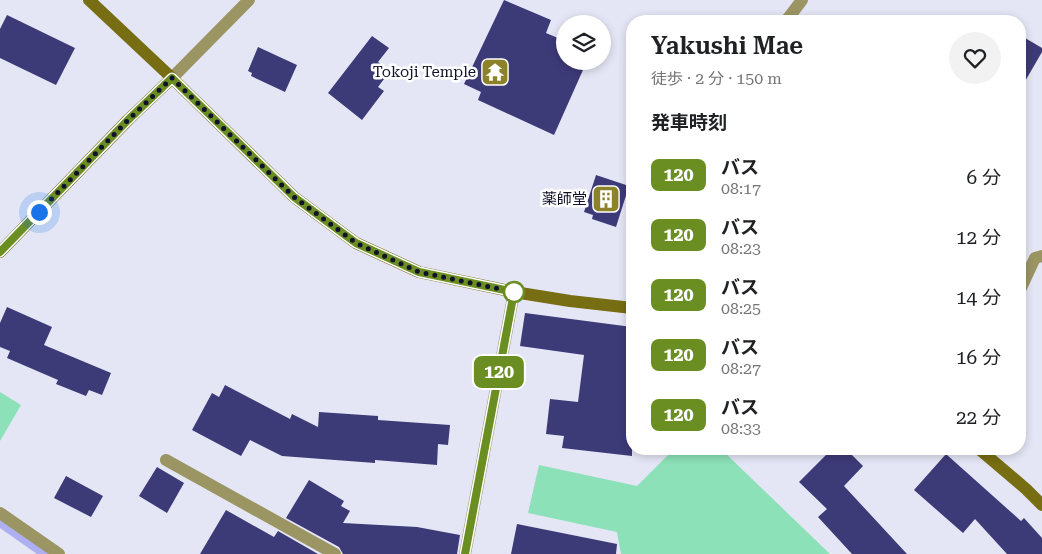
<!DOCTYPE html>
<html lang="ja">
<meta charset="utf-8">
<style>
body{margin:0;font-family:"Roboto Serif","Noto Sans JP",serif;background:#f2f2f2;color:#202124;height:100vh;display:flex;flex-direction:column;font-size:19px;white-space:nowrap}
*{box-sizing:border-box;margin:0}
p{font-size:16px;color:#757577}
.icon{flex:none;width:28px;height:28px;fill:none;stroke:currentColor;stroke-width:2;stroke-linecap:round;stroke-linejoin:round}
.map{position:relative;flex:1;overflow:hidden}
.panel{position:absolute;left:626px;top:15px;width:400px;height:440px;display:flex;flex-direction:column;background:#fff;border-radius:20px;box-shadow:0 2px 8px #0003}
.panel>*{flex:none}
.badge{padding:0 10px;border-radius:8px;font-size:18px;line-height:32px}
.buttons{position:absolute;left:556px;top:15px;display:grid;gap:10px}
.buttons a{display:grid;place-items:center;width:55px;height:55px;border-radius:50%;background:#fff;box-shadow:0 2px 8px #0003;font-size:25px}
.you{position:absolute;width:25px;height:25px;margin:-12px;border:4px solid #fff;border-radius:50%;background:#1a73e8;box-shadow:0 0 0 8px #1a73e833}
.map>.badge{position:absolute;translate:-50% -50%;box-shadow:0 0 0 2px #fff}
h2{padding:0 25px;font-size:19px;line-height:45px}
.round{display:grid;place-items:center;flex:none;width:52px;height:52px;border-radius:26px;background:#f2f2f2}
.headline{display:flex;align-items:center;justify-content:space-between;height:85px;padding:0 25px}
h1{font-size:24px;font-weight:600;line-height:38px}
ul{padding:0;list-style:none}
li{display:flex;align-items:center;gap:15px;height:60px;padding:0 25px}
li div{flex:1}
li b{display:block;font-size:19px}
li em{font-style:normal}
li .badge{min-width:55px;font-weight:700;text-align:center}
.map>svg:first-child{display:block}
.green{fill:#8ce1b9}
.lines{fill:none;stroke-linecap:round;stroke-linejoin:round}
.stream{stroke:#adaff0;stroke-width:8}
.building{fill:#3d3a78}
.street{stroke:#9b9563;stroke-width:12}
.secondary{stroke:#776d12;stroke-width:12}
.line-casing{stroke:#fff;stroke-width:11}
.line{stroke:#6b8e23;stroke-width:8}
.walk{stroke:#12112b;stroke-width:5;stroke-dasharray:0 9}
.stop-dot{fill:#fff;stroke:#6b8e23;stroke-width:2.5}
.labels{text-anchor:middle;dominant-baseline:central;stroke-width:5;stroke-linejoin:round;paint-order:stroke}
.poi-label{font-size:15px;fill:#12112b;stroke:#fff;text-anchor:end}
</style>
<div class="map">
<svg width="1042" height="554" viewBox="0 0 1042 554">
<rect width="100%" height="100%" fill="#e4e6f5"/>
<g class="green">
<polygon points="0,392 21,405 0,441"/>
<polygon points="674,449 721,449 830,554 621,554 617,532 528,513 539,465 637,486"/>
</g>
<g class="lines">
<polyline class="stream" points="0,523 44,554"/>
</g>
<g class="building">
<polygon points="504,0 551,20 546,33 565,41 565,61 587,61 554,135 478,100 481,92 464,84"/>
<polygon points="7,15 75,48 56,85 0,58 0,29"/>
<polygon points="1020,35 1042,48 1042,52 1020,90"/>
<polygon points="372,36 389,48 378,62 390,71 378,87 384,91 362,120 328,93"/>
<polygon points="258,47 297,65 285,92 251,76 252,73 248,71"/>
<polygon points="596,175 629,186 616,227 592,219 593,215 584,212"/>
<polygon points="7,307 52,327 44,345 111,373 102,395 89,390 86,396 56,384 58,380 7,358 10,351 0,347 0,323"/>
<polygon points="525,313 632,327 632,456 562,448 564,436 546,434 550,399 578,402 584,355 520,346"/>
<polygon points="225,385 290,419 292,414 318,427 319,412 378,416 378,420 450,425 448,445 438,444 437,465 375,460 375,463 282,456 250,440 241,456 192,430 212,393 219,397"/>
<polygon points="832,449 846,449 863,466 844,486 907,554 852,554 818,517 827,509 799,482"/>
<polygon points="946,454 1021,521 1024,518 1042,538 1042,554 1007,554 975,519 963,533 914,490"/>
<polygon points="157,467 184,483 167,513 139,496"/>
<polygon points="66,476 103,496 91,517 54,498"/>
<polygon points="309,480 344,501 341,506 350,511 343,523 417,527 460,535 457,554 343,554 339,547 286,518"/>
<polygon points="226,510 274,537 278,531 318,554 200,554"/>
<polygon points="517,524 617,544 616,554 511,554"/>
</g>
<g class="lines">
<g class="street">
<polyline points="786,21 802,0"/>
<polyline points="172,78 249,0"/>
<polyline points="1020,290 1035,258 1042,256"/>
<polyline points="166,460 335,554"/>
<polyline points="0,513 59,554"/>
<polyline points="465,554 514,292"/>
</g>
<g class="secondary">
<polyline points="89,0 172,78 294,197 356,243 419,272 514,292 570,301 632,308"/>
<polyline points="0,252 128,120 172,78"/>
<polyline points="979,449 1026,489 1042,505"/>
</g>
</g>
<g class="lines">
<defs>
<polyline id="line" points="0,252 128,120 172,78 294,197 356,243 419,272 514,292 465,554"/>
</defs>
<use href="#line" class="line-casing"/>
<use href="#line" class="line"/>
<polyline class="walk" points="39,212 128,120 172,78 294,197 356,243 419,272 514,292"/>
</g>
<defs>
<symbol id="temple-square" viewBox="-11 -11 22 22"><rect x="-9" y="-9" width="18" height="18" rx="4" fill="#8c8229" stroke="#fff"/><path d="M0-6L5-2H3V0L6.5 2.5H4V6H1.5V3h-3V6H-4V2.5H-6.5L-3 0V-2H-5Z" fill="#fff"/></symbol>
<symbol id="building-square" viewBox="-11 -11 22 22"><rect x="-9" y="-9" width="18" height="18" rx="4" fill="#8c8229" stroke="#fff"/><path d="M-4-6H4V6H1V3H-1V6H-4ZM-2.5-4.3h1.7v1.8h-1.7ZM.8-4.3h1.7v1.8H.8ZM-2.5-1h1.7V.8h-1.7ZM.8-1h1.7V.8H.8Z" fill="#fff"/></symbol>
</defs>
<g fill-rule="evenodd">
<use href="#temple-square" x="479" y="56" width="32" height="32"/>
<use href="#building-square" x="590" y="183" width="32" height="32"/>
</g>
<circle class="stop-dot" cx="514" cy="292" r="10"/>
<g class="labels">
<g class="poi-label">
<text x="476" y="72">Tokoji Temple</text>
<text x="587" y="199">薬師堂</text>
</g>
</g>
</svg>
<div class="buttons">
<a><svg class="icon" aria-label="layers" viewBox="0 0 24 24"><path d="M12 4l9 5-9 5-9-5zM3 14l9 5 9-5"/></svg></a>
</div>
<div class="you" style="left:39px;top:212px"></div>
<b class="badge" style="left:499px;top:372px;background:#6b8e23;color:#fff">120</b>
<section class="panel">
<div class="headline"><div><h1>Yakushi Mae</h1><p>徒歩 · 2 分 · 150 m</p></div><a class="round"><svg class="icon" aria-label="heart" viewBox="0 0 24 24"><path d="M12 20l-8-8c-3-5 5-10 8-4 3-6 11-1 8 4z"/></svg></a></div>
<h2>発車時刻</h2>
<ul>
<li><span class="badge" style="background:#6b8e23;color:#fff">120</span><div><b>バス</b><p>08:17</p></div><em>6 分</em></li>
<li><span class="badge" style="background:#6b8e23;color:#fff">120</span><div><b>バス</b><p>08:23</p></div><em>12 分</em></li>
<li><span class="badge" style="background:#6b8e23;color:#fff">120</span><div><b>バス</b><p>08:25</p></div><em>14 分</em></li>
<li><span class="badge" style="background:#6b8e23;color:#fff">120</span><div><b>バス</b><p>08:27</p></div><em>16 分</em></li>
<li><span class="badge" style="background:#6b8e23;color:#fff">120</span><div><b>バス</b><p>08:33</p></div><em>22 分</em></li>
</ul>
</section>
</div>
